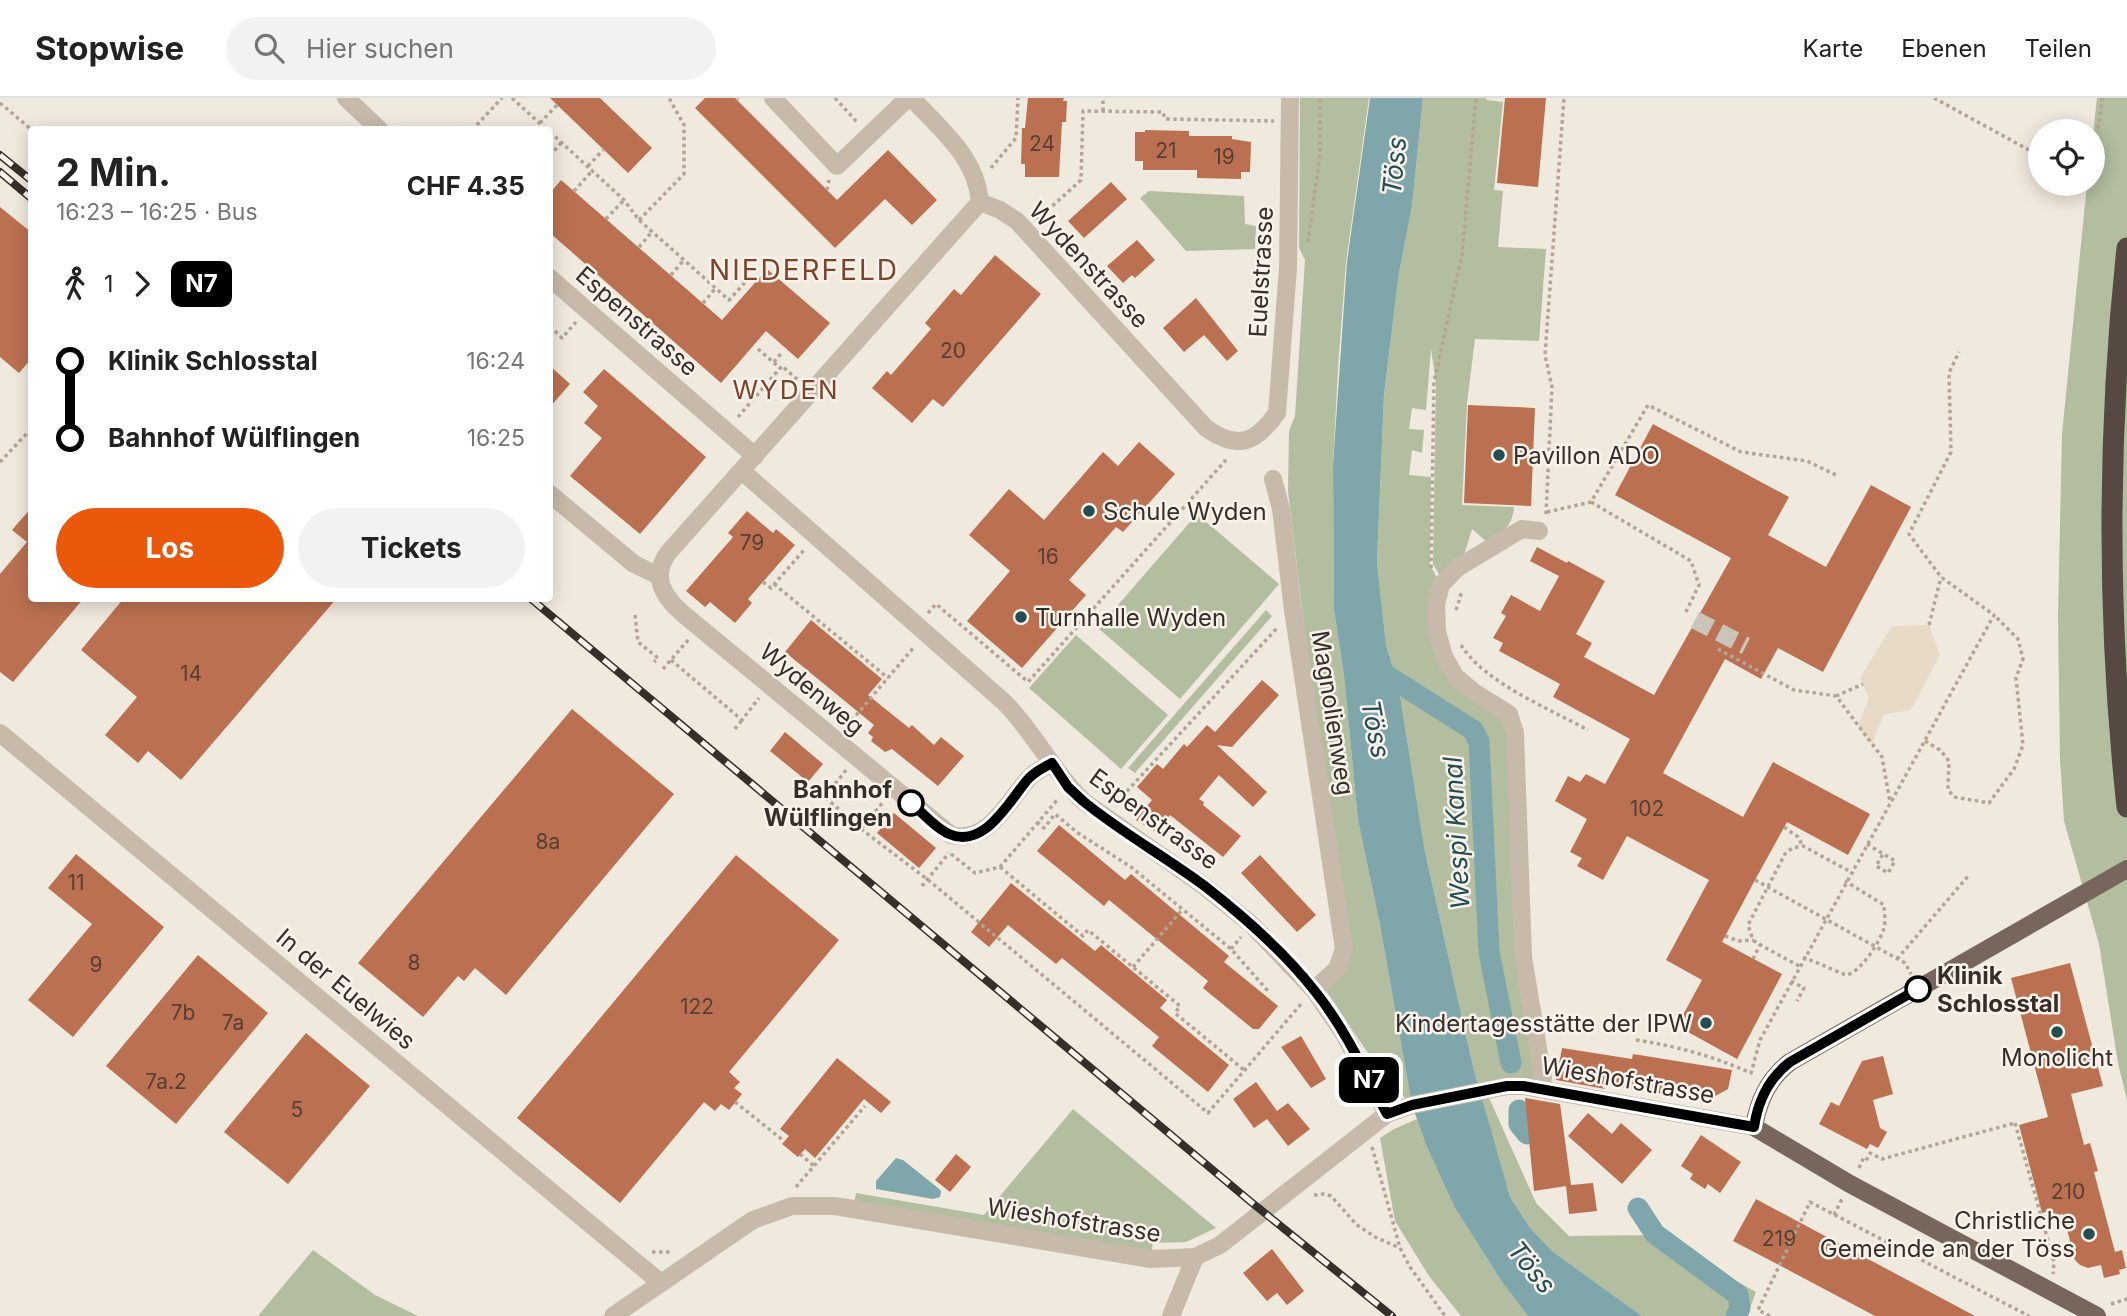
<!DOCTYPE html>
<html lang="de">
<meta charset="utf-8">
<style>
body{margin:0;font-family:Inter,sans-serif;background:#f2f2f2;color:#222;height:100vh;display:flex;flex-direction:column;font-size:26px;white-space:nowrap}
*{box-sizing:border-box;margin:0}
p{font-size:23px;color:#767676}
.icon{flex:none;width:38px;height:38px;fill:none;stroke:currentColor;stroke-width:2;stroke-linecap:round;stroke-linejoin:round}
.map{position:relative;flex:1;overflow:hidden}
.sheet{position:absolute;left:28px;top:28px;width:525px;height:476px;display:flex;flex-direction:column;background:#fff;border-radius:7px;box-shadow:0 4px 18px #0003}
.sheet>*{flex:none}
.badge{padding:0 14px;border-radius:10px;font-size:24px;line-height:46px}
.fabs{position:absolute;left:2028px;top:21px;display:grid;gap:14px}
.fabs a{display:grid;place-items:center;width:77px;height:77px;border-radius:50%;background:#fff;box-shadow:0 4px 18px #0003;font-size:35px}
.map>.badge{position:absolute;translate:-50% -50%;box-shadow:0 0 0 4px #fff}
.legs{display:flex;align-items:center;gap:10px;height:77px;padding:0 28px;font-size:23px}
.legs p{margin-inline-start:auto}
.summary{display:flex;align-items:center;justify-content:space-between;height:119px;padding:0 28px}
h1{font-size:38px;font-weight:700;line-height:52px}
.button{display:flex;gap:14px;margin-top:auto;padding:14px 28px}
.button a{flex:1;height:80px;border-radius:42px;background:#ea580c;color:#fff;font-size:28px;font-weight:700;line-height:80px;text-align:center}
.button a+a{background:#f2f2f2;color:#222}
ul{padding:0 28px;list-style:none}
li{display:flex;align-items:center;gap:24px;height:77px;font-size:26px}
li i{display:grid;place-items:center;width:10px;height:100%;margin:0 9px;background:currentColor}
li i::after{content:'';width:18px;height:18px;margin:-9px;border:5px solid;border-radius:50%;background:#fff}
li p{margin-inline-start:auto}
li:first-child i{background:linear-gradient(#0000 50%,currentColor 0)}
li:last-child i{background:linear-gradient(currentColor 50%,#0000 0)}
header{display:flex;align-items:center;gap:42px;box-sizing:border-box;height:98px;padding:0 35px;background:#fff;border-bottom:2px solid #e0e0e0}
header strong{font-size:33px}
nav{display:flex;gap:38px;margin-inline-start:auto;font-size:24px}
.search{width:490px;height:63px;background:#f2f2f2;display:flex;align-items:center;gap:18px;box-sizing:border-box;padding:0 24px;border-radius:38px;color:#767676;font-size:26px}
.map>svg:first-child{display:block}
.green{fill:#b2be9f}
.plaza{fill:#e7dac6}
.water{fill:#7fa6aa}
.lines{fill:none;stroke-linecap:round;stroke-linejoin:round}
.canal{stroke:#7fa6aa;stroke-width:21}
.building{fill:#bb7151}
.minor-tunnel{stroke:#cbc4ba;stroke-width:18;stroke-dasharray:18 9;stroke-linecap:butt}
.path{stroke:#b3a495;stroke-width:3.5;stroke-dasharray:3.5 3.5;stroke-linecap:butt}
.minor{stroke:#c7baab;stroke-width:18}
.major{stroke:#76665c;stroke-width:18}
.highway{stroke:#564941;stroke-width:21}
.rail-casing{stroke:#362e29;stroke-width:8}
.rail{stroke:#f8f2ea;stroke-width:5;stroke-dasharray:16;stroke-linecap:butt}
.line-1-casing{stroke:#fff;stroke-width:16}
.line-1{stroke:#000;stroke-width:10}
.poi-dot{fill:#234d53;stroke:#f8f2ea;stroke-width:2.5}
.stop-1-dot{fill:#fff;stroke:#000;stroke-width:3.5}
.labels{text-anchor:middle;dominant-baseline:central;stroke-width:5;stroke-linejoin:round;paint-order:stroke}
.number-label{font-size:21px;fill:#573f33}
.street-label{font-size:24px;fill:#362e29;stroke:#f8f2ea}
.poi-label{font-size:24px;fill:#362e29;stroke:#f8f2ea;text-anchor:start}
.stop-label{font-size:24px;font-weight:bold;fill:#362e29;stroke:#f8f2ea;text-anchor:end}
.water-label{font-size:26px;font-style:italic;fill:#234d53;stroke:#f8f2ea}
.neighbourhood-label{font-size:26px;letter-spacing:2px;fill:#7d432a;stroke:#f8f2ea}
.quarter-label{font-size:28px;letter-spacing:2px;fill:#7d432a;stroke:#f8f2ea}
</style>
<header>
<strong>Stopwise</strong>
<div class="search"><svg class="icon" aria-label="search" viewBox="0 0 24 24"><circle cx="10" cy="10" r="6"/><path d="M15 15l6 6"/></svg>Hier suchen</div>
<nav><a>Karte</a><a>Ebenen</a><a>Teilen</a></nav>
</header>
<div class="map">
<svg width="2127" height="1218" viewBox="0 0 2127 1218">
<rect width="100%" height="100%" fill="#f0e9de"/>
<g class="green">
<polygon points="1300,0 1369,0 1346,164 1338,270 1333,367 1334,512 1344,578 1358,722 1380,827 1412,1007 1382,976 1321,885 1343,851 1288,393 1289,333 1295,318 1305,162 1299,150"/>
<path d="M1423 0H1486L1487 2 1503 4 1494 92 1503 93 1498 149 1546 151 1539 243 1475 241 1467 305 1462 407 1514 409C1512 430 1503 433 1487 444L1472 431 1464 457 1439 476 1433 466 1436 285 1431 251 1426 312 1412 310 1409 331 1424 332 1422 355 1412 352 1409 377 1431 379 1430 467 1441 487 1444 558 1509 616 1523 859 1543 980 1486 993 1536 1105 1569 1138 1655 1137 1756 1194 1747 1218H1642L1552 1153 1531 1131 1510 1099 1495 1051 1474 973 1425 754 1398 585 1386 547 1377 464 1384 298 1399 175 1412 108Z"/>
<polygon points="2097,0 2127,0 2127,1002 2118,965 2099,846 2064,723 2060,661 2058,519 2062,336 2087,86 2093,86 2093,36"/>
<polygon points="1149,93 1244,98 1245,126 1256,128 1255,151 1186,153 1140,100"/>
<polygon points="1197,416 1279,486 1180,601 1098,530"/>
<polygon points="1266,512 1272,518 1135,675 1128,670"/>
<polygon points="1076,537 1168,617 1121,671 1029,590"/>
<polygon points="1073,1011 1216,1130 1186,1144 1153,1145 1151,1161 853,1111 856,1095 984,1117"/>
<polygon points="1417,1021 1455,1110 1502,1184 1528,1218 1461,1218 1429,1178 1395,1123 1380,1040 1394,1031"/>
<polygon points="313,1152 375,1197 418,1218 258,1218"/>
</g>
<polygon class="plaza" points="1929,527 1940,557 1911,612 1884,616 1872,646 1858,628 1869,600 1860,580 1892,528"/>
<g class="water">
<polygon points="1370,0 1423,0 1412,108 1399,175 1384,297 1377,464 1386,547 1398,585 1425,754 1474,973 1510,1099 1531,1131 1552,1153 1642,1218 1528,1218 1502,1184 1455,1110 1426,1046 1412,1007 1380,827 1358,722 1344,578 1334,512 1333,367 1347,164"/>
<polygon points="896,1060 903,1062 938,1090 941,1093 940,1099 933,1101 876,1091 876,1083"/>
</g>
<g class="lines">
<g class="canal">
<polyline points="1375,570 1473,632 1479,644 1489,854 1511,965"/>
<polyline points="1519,1012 1519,1026 1527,1036"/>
<polyline points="1638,1110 1655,1136 1738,1197 1740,1210 1736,1218"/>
</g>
</g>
<g class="building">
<polygon points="550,0 600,0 652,50 628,75"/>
<polygon points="705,0 735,0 837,102 888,52 937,102 912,127 885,101 835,150 695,10"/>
<polygon points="1028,0 1064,0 1063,3 1067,3 1066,24 1062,24 1059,79 1025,79 1025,66 1021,66 1022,30 1025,30"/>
<polygon points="1505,0 1546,0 1538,89 1497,85"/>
<polygon points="1145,32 1189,33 1189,38 1232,38 1232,41 1251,44 1250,74 1241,74 1241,81 1197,80 1197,72 1143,72 1143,63 1135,63 1135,34 1145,34"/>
<polygon points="561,82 722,222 767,171 830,225 798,261 766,233 721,285 550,135 550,95"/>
<polygon points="1111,84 1127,101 1084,140 1068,123"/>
<polygon points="0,109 32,135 32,260 19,275 0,259"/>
<polygon points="1137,142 1155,162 1135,180 1132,177 1123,185 1107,168"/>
<polygon points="995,157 1041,196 943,309 933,301 912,325 872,290 887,273 891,277 931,231 925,225 954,191 961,197"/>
<polygon points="1196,200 1238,253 1227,263 1204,237 1184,254 1163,230"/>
<polygon points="550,268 570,286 550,309"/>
<polygon points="604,271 706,359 640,436 570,378 602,340 584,325 598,308 583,294"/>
<polygon points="1468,307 1535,310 1531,408 1464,405"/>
<polygon points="1653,326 1789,399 1768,437 1826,469 1871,387 1911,409 1823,574 1778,550 1761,581 1725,561 1663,675 1743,719 1773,664 1870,716 1848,757 1787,724 1755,782 1722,844 1782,876 1737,961 1677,928 1702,882 1666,862 1709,782 1627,738 1603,782 1577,768 1582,760 1570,754 1587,721 1555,703 1568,678 1580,684 1586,676 1605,686 1630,641 1553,599 1560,586 1499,553 1503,545 1493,540 1506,518 1501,515 1511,497 1540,513 1559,478 1530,463 1537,449 1567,465 1568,463 1605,483 1576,536 1592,545 1584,559 1654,597 1731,460 1615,397"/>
<polygon points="1139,344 1175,376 1123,434 1116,429 1069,482 1086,497 1022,570 967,523 1010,473 969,437 1009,391 1044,422 1103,354 1118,368"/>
<polygon points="32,409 32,500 84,500 13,584 0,574 0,476 27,444 12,432"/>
<polygon points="747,413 773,435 776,431 795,447 748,501 752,505 735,525 710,504 705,509 686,493 733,439 728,435"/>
<polygon points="124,500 337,500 181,682 148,653 138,665 105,637 137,599 81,552"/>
<polygon points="811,522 882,581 868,597 909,630 912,627 934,647 941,639 964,658 938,688 892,651 885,654 871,643 873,639 868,635 874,627 785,554"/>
<polygon points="1262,582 1279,597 1232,649 1217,647 1267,694 1253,709 1219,677 1199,701 1204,704 1203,707 1241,738 1223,759 1170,717 1156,734 1136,722 1152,702 1137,689 1157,666 1163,671 1184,646 1187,649 1207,627 1215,634"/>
<polygon points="572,611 674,696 506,897 475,870 464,883 458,878 423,919 358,865"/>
<polygon points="785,634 823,666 808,684 770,653"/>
<polygon points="894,715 936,750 919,770 877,735"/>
<polygon points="1059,727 1125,782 1131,776 1229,858 1224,864 1278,908 1259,931 1253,931 1203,890 1208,883 1109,802 1104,808 1037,753"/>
<polygon points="76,756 164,829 73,939 28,902 92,826 48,790"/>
<polygon points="736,757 839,842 729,974 740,984 734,990 742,996 729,1012 721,1006 715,1013 704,1004 620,1105 517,1020"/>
<polygon points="1260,757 1316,817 1297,834 1241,775"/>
<polygon points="1011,785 1095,853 1101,847 1167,902 1160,910 1229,967 1208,994 1152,948 1159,939 1062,860 1056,866 1008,827 989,849 971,834"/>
<polygon points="198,857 268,915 176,1026 106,968"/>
<polygon points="2070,865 2103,988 2071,996 2084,1047 2090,1045 2098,1073 2094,1074 2115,1154 2122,1152 2126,1170 2119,1172 2120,1176 2104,1180 2101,1167 2088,1170 2080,1167 2075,1162 2063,1116 2054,1118 2052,1112 2042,1115 2019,1027 2048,1019 2011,880"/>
<polygon points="306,935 370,988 288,1086 224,1034"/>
<polygon points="1301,938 1326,981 1311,990 1281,949"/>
<polygon points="1562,950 1632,961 1633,956 1732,972 1728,991 1706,1003 1598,985 1605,991 1556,982"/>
<polygon points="1883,958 1893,996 1873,1002 1880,1030 1887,1034 1878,1050 1870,1046 1867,1051 1819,1026 1831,1004 1839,1008 1862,963"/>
<polygon points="837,960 891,1004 881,1015 864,1001 815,1060 805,1051 798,1059 782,1046 789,1038 780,1031"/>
<polygon points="1256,984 1277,1013 1288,1005 1310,1031 1288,1048 1267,1021 1254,1030 1233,1001"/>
<polygon points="1525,1000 1560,1006 1571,1087 1593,1085 1597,1113 1569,1116 1566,1088 1534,1093"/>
<polygon points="1588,1015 1612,1036 1621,1025 1652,1052 1622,1086 1568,1038"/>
<polygon points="1701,1037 1741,1064 1720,1095 1708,1086 1705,1091 1690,1081 1693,1076 1681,1068"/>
<polygon points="956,1056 971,1069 950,1094 935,1082"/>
<polygon points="1756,1101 1838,1145 1975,1218 1875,1218 1779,1167 1733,1143"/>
<polygon points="1272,1151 1304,1193 1287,1207 1277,1195 1267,1203 1243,1175"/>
</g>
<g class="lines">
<polyline class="minor-tunnel" points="1695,522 1746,548"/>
<g class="path">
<polyline points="512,0 547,32"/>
<polyline points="835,0 857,24"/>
<polyline points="1934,0 2040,58"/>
<polyline points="737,1 738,0"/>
<polyline points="0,5 32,32"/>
<polyline points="1103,13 1103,0"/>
<polyline points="540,25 557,7"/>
<polyline points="342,32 344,30 346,32"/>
<polyline points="472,32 502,0"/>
<polyline points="550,34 624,102 639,122 729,202 749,180"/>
<polyline points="2093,36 2099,27 2102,0"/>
<polyline points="550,58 561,45"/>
<polyline points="588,68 603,52"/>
<polyline points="991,70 1016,40 1018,0"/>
<polyline points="827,92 829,82"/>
<polyline points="574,93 592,73"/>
<polyline points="606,121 624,102"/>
<polyline points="639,122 684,76 684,27 669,0"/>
<polyline points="1037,122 1081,82 1083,13 1163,14 1165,21 1274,23"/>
<polyline points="1308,144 1320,57 1320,0"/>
<polyline points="639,149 651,135"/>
<polyline points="671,177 683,163"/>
<polyline points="703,205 715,191"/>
<polyline points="550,228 562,240 576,224"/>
<polyline points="758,251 780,270"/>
<polyline points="774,264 782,254"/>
<polyline points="738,319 782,268 799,283"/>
<polyline points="0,364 32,330"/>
<polyline points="1591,404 1691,463 1699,487 1685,516"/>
<polyline points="1547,414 1591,404 1648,307 1741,354 1807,363 1836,377"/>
<polyline points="1546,416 1552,289 1545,257 1564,0"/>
<polyline points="1431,470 1434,284 1462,157 1476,0"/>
<polyline points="763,484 771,490 804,452"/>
<polyline points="774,486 888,580"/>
<polyline points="1456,512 1462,493"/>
<polyline points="928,515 936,506 1028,584 1225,363 1224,358"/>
<polyline points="635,517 638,544 658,560 654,564"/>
<polyline points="1929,527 1941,479"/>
<path d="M1461 547C1485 585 1548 610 1588 632"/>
<polyline points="1718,551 1794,592 1836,598 1882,659 1890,704"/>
<polyline points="671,562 742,622 759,600"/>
<polyline points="663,571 689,541"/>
<polyline points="1836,598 1863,586"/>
<polyline points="847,628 915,548"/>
<polyline points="735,631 742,622"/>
<polyline points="1925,643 1940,652 1949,663 1948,692 1954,699 1989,705 2014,671 2023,647 2016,580 2023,561 2018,541 1994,517"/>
<polyline points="846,672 825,699 861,731 884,703"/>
<polyline points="1094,687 1118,703 1278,529"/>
<polyline points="1037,724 1044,730 1055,716 1078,735 1131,769 1231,851 1268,893"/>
<polyline points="1784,729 1798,739 1802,747"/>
<polyline points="861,731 927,781 1208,1015 1301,906"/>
<polyline points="1867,746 1895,763 1888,775 1876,768 1883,756"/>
<polyline points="951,756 975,775 1000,769 1058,701"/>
<polyline points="1000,769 1083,838 1088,832 1180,908 1175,915 1244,972"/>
<polyline points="1755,782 1905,865 1911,876"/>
<polyline points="922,788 949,755"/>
<polyline points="1725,838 1739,843 1753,842"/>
<polyline points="1231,851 1241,839"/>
<path d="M1803 859 1846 877C1860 875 1880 844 1884 830 1886 823 1884 814 1884 807L1845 783"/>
<polyline points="1753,861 1760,847"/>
<polyline points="1897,861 1969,777"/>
<polyline points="1799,868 1757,845 1753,842 1748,827 1785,756 1792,750 1803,748 1851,774"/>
<polyline points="1133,869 1182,812"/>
<polyline points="1791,883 1804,890 1797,903"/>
<path d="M1636 942C1676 948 1713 958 1751 975L1760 942 1994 517 1941 479 1909 436 1951 354 1949 275 1959 254"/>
<polyline points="735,1004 784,1043"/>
<polyline points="2015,1025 2054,1164 2053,1176"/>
<polyline points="1372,1049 1400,1150 1410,1169 1445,1218"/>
<polyline points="800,1056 814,1068"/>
<polyline points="1859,1070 1864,1059 1867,1061 1870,1055 1882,1061 2015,1025"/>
<polyline points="796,1089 865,1008"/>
<polyline points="1314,1097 1325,1096 1331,1098 1357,1127 1375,1139 1400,1150"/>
<polyline points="1834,1117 1842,1101"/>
<polyline points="652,1154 673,1154"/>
<polyline points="2111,1206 2127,1201"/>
<polyline points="1770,1218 1758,1212 1810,1104 2029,1218"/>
</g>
<g class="minor">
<polyline points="346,0 380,32"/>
<polyline points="773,0 837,68 908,0"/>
<path d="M912 0C941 33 976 58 980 104"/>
<path d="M980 104 668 455C651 479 663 498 682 515L951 737C988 747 1008 703 1029 680 1036 673 1044 669 1052 665"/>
<path d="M980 104 1000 112 1017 123 1206 330C1237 352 1255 346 1277 315L1288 170 1290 0"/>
<polyline points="550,180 755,358"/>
<path d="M742 373 1004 604C1034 634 1053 674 1083 703L1204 788 1251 826 1314 892 1344 936 1387 1016"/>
<polyline points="1273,381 1281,411 1293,512 1344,851 1337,871 1314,892"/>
<polyline points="550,396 634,466 659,478"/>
<polyline points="1539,433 1522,431 1457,470 1441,487 1436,506 1437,534 1444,558 1455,578 1475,595 1509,616 1515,635 1523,859 1543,980 1541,991"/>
<polyline points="0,635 661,1185"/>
<polyline points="613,1218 753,1122 792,1108 835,1108 1151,1161 1195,1159 1220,1147 1387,1016 1412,1007 1507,988 1523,988 1754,1029"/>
<polyline points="1171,1218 1195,1159"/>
</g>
<path class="major" d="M2097 1218 1850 1086 1754 1029C1758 1003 1769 980 1790 964L2127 771"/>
<path class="highway" d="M2127 150C2107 336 2107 523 2127 709"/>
<defs>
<g id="rail">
<polyline points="0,57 32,83"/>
<polyline points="0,74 32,101"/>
<polyline points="530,500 1251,1104 1392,1218"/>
</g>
</defs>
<use href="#rail" class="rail-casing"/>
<use href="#rail" class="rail"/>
</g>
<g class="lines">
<defs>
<path id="line-1" d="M911 705C923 715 935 730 949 736 985 752 1010 701 1029 680 1036 673 1044 669 1052 665L1068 689 1083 703C1122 735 1166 759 1206 789 1243 818 1285 855 1314 892 1344 929 1365 974 1387 1016L1412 1007 1507 988H1523L1754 1029C1758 1003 1769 980 1790 964L1918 891"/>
</defs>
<use href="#line-1" class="line-1-casing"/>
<use href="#line-1" class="line-1"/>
</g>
<g class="poi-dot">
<circle cx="1499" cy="357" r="7"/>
<circle cx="1089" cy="413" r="7"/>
<circle cx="1021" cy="519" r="7"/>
<circle cx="1706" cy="925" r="7"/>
<circle cx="2057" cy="934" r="7"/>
<circle cx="2089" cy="1136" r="7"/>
</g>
<g class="stop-1-dot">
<circle cx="911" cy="705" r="12"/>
<circle cx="1918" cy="891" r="12"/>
</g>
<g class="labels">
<g class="number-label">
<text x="1042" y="45">24</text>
<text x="1166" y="52">21</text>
<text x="1224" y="58">19</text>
<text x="953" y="252">20</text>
<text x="752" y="444">79</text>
<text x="1048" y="458">16</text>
<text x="191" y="575">14</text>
<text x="1647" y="710">102</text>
<text x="548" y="743">8a</text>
<text x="76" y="784">11</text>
<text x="414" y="864">8</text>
<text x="96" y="866">9</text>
<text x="697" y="908">122</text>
<text x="183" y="914">7b</text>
<text x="233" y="924">7a</text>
<text x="166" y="983">7a.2</text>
<text x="297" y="1011">5</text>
<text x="2068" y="1093">210</text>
<text x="1779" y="1140">219</text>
</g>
<g class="street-label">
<text transform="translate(1089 167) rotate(47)">Wydenstrasse</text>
<text transform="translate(1261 174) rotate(-87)">Euelstrasse</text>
<text transform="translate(637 223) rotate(41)">Espenstrasse</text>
<text transform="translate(812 591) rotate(40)">Wydenweg</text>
<text transform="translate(1333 615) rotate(81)">Magnolienweg</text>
<text transform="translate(1154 721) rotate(36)">Espenstrasse</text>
<text transform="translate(346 891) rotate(40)">In der Euelwies</text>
<text transform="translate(1628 982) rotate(10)">Wieshofstrasse</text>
<text transform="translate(1074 1122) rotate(9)">Wieshofstrasse</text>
</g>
<g class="poi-label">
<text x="1513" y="357">Pavillon ADO</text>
<text x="1103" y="413">Schule Wyden</text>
<text x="1035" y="519">Turnhalle Wyden</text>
<text x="1692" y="925" text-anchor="end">Kindertagesstätte der IPW</text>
<text x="2057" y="959" text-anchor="middle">Monolicht</text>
<text x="2075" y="1122" text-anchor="end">Christliche<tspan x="2075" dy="28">Gemeinde an der Töss</tspan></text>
</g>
<g class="stop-label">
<text x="892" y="691">Bahnhof<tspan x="892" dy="28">Wülflingen</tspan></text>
<text x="1937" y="877" text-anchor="start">Klinik<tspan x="1937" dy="28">Schlosstal</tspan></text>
</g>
<g class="water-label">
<text transform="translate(1394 68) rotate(-84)">Töss</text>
<text transform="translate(1376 631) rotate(79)">Töss</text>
<text transform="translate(1456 735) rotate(-93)">Wespi Kanal</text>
<text transform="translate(1532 1169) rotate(51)">Töss</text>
</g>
<g class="neighbourhood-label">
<text x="786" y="291">WYDEN</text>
</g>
<g class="quarter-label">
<text x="804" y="172">NIEDERFELD</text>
</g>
</g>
</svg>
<div class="fabs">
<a><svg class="icon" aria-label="locate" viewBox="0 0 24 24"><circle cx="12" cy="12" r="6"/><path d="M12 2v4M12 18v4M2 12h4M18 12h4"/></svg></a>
</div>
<b class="badge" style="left:1369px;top:982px;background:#000;color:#fff">N7</b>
<section class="sheet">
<div class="summary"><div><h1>2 Min.</h1><p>16:23 – 16:25 · Bus</p></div><b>CHF 4.35</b></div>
<div class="legs"><svg class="icon" aria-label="walk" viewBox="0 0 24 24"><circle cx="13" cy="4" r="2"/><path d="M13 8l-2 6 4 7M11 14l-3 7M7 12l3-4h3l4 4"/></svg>1<svg class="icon" aria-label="forward" viewBox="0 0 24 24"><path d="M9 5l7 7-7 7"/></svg><b class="badge" style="background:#000;color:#fff">N7</b></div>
<ul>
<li><i style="color:#000"></i><b>Klinik Schlosstal</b><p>16:24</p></li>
<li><i style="color:#000"></i><b>Bahnhof Wülflingen</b><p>16:25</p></li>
</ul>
<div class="button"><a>Los</a><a>Tickets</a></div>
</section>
</div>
